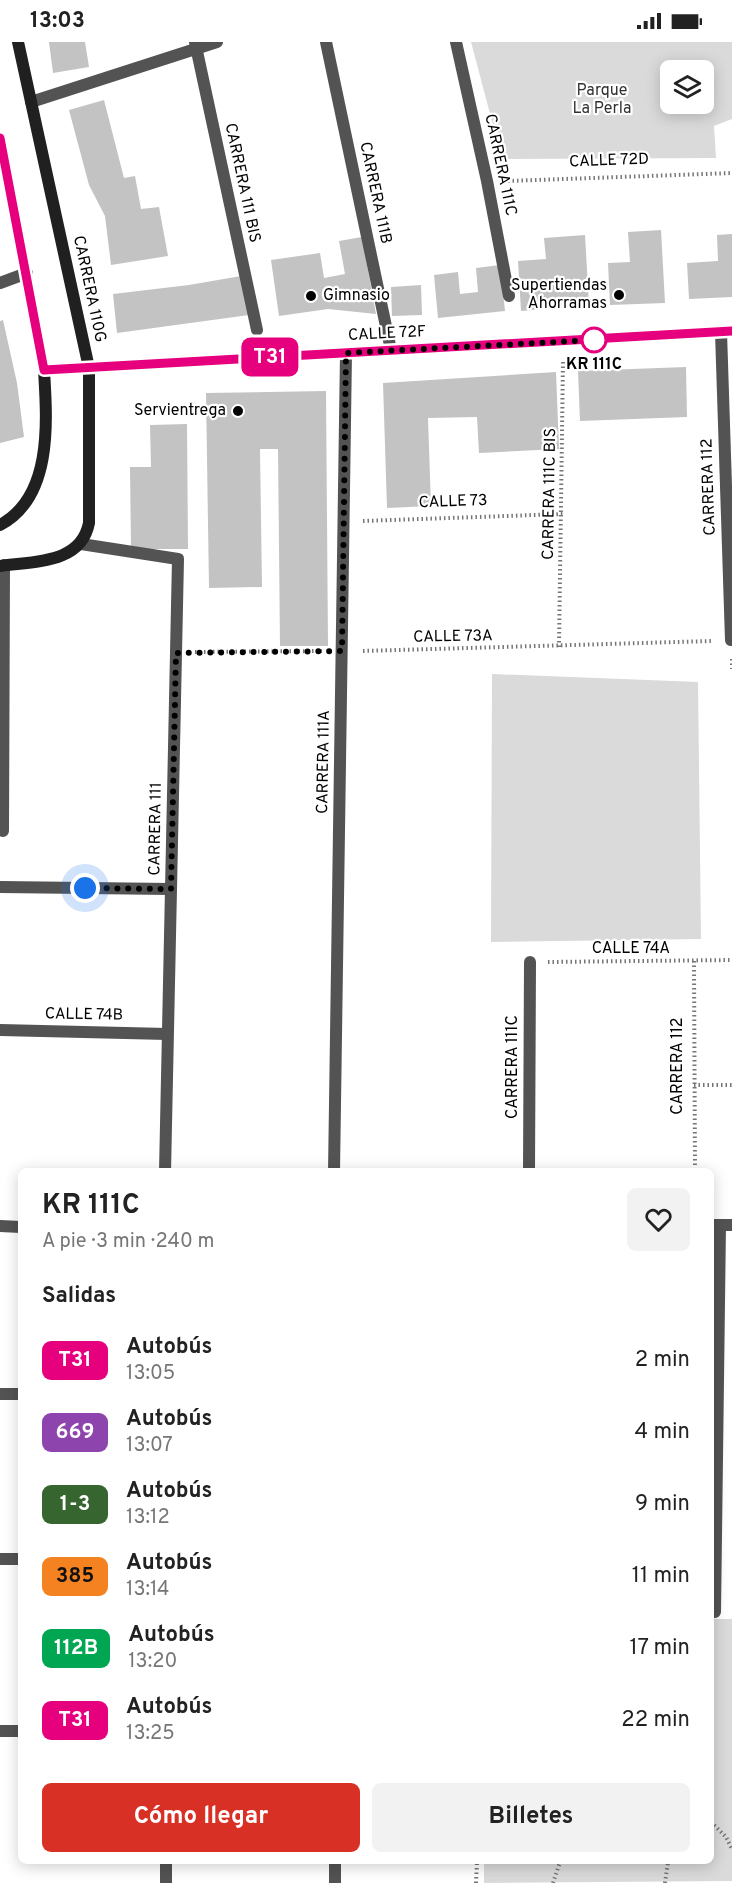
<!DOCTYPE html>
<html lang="es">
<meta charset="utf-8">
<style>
body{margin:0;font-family:Overpass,sans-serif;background:#f2f2f2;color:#222;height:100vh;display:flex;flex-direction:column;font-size:22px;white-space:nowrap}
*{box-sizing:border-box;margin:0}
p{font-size:20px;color:#767676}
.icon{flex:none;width:33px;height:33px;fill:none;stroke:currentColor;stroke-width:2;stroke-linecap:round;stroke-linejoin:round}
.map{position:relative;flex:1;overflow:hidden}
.panel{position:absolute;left:18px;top:1126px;width:696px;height:696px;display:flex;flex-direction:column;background:#fff;border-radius:9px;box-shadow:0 3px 15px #0003}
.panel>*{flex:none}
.badge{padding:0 12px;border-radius:9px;font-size:21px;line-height:39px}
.controls{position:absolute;left:660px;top:18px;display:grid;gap:12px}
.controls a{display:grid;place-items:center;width:54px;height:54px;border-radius:9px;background:#fff;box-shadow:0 3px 15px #0003;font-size:30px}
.you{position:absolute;width:30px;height:30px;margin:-15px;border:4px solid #fff;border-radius:50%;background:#1a73e8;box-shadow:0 0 0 9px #1a73e833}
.map>.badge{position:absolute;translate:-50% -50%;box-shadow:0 0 0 3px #fff}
h2{padding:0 24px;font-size:22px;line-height:54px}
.round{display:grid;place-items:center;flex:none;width:63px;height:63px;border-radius:9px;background:#f2f2f2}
.summary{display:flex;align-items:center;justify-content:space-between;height:102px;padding:0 24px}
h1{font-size:28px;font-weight:700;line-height:45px}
.action{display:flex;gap:12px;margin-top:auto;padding:12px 24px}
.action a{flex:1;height:69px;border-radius:9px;background:#d93025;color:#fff;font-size:24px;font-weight:700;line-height:69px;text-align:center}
.action a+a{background:#f2f2f2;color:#222}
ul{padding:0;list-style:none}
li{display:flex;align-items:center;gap:18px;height:72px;padding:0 24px}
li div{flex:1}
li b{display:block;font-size:22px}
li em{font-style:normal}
li .badge{min-width:66px;font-weight:700;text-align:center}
.status{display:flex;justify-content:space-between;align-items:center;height:42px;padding:0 30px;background:#fff;direction:ltr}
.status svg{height:16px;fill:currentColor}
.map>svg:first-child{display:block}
.green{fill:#dadada;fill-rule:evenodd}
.building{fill:#c3c3c3}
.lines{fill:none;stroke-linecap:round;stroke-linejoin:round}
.path{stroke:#757575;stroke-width:4;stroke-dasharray:1.5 3;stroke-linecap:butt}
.street{stroke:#535353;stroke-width:12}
.secondary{stroke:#202020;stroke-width:12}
.line-casing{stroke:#fff;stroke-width:14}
.line{stroke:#e6007e;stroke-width:9}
.walk{stroke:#000;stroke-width:6;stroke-dasharray:0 10.8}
.poi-dot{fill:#000;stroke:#fff;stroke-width:2}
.stop-dot{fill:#fff;stroke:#e6007e;stroke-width:3}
.labels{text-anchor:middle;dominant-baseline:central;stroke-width:4.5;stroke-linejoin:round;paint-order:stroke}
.park-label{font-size:16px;fill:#313131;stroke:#fff}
.street-label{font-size:16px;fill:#000;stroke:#fff}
.poi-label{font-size:16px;fill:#000;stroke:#fff;text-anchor:end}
.stop-label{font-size:16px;font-weight:bold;fill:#000;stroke:#fff}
</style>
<div class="status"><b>13:03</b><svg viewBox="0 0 49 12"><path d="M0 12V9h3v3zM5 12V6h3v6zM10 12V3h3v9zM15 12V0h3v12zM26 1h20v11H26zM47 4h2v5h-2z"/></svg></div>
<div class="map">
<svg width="732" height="1841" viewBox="0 0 732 1841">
<rect width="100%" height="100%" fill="#fff"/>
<g class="green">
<path d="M471 0H732V77L714 84 716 116 502 117ZM670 28H704V62H670Z"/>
<polygon points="492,632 698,640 701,897 491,900"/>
<polygon points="711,1577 732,1577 732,1839 484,1841 484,1820 711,1820"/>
</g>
<g class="building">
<polygon points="49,0 85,0 89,25 53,31"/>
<polygon points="104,58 124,136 135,134 141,167 159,165 168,214 111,223 105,174 89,143 69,68"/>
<polygon points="661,188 665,261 610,263 608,221 630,220 628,190"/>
<polygon points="732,192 732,255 689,257 687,221 718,219 717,193"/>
<polygon points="585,193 589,263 521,269 518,219 546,217 544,196"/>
<polygon points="362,195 376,272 328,267 279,274 271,218 320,211 324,236 345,232 339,199"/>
<polygon points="500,223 505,269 438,276 434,233 458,230 460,252 478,250 476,226"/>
<polygon points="241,234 249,273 117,291 113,252 189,243"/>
<polygon points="421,243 422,273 392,274 391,245"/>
<polygon points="3,278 17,341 24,395 0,401 0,279"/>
<polygon points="686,325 687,375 580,379 578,329"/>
<polygon points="556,330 559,407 479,411 477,375 428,376 431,464 387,466 383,341"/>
<polygon points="326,349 328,604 280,604 278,407 260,407 262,545 209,546 206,351"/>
<polygon points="187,382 188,507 131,507 130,425 151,425 150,383"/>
</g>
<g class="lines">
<g class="path">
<polyline points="508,139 732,131"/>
<polyline points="363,479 563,472"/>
<polyline points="559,605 563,319"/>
<polyline points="363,609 712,599"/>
<polyline points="195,610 322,609"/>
<polyline points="732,617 732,627"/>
<polyline points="694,919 695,1130"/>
<polyline points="548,920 732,918"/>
<polyline points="694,1043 732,1043"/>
<polyline points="711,1780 726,1795 732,1807"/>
<polyline points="476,1841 477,1820"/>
<polyline points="553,1841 560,1820"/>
<polyline points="665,1841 668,1820"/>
</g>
<g class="street">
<polyline points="195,0 257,288"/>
<polyline points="326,0 391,308"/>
<polyline points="456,0 487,139 509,254"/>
<polyline points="31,60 217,0"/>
<polyline points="0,241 27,231"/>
<polyline points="721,290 731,598"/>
<polyline points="81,502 178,517 165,1130"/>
<polyline points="3,789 4,523"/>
<polyline points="0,845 171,847"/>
<polyline points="0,988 167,992"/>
<polyline points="334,1130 346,311"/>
<polyline points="529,1130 530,920"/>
<polyline points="711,1183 732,1183"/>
<polyline points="0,1184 21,1185"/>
<polyline points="0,1352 21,1352"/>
<polyline points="0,1517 21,1517"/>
<polyline points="715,1570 720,1183"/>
<polyline points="0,1689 21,1689"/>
<polyline points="335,1820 335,1841"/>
<polyline points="166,1841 166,1820"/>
</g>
<g class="secondary">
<path d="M0 96 44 328C47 379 53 455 0 483"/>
<polyline points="44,328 732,289"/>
<path d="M0 524C34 519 81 522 89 481V326L18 0"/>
</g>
</g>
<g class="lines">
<defs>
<polyline id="line" points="0,96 44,328 732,289"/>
</defs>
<use href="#line" class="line-casing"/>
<use href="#line" class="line"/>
<polyline class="walk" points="85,846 171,847 176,611 342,609 346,311 594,298"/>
</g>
<g class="poi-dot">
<circle cx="619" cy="253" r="6"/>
<circle cx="311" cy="254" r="6"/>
<circle cx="238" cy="369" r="6"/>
</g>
<circle class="stop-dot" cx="594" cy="298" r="12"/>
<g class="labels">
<g class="park-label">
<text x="602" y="49">Parque<tspan x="602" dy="18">La Perla</tspan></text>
</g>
<g class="street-label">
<text transform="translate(609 119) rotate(-2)">CALLE 72D</text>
<text transform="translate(500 123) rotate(78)">CARRERA 111C</text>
<text transform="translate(242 141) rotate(78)">CARRERA 111 BIS</text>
<text transform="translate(375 151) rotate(78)">CARRERA 111B</text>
<text transform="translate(89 247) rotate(78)">CARRERA 110G</text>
<text transform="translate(387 292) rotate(-3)">CALLE 72F</text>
<text transform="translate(709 445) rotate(-92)">CARRERA 112</text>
<text transform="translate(550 452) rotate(-89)">CARRERA 111C BIS</text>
<text transform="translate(453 460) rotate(-2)">CALLE 73</text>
<text transform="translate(453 595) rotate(-1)">CALLE 73A</text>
<text transform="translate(324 720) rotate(-89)">CARRERA 111A</text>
<text transform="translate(156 787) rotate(-89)">CARRERA 111</text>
<text x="631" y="907">CALLE 74A</text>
<text transform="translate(84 973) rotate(1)">CALLE 74B</text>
<text transform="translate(678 1024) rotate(-90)">CARRERA 112</text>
<text transform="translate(513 1025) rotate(-90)">CARRERA 111C</text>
</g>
<g class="poi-label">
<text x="607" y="244">Supertiendas<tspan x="607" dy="18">Ahorramas</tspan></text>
<text x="323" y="254" text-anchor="start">Gimnasio</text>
<text x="226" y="369">Servientrega</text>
</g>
<g class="stop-label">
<text x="594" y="323">KR 111C</text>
</g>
</g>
</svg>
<div class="controls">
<a><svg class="icon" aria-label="layers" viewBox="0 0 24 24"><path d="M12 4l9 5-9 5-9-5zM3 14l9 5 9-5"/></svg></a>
</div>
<div class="you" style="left:85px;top:846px"></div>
<b class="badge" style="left:270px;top:315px;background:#e6007e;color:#fff">T31</b>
<section class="panel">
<div class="summary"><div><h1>KR 111C</h1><p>A pie · 3 min · 240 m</p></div><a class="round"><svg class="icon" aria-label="heart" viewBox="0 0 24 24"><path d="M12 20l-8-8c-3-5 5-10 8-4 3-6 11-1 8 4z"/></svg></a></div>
<h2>Salidas</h2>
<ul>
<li><span class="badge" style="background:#e6007e;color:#fff">T31</span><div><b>Autobús</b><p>13:05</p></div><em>2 min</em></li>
<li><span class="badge" style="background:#8e44ad;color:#fff">669</span><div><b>Autobús</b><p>13:07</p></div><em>4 min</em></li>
<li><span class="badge" style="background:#36652f;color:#fff">1-3</span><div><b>Autobús</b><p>13:12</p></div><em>9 min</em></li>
<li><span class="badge" style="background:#f58220;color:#111">385</span><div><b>Autobús</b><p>13:14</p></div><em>11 min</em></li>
<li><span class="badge" style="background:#00a651;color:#fff">112B</span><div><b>Autobús</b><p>13:20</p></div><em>17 min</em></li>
<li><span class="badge" style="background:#e6007e;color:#fff">T31</span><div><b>Autobús</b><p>13:25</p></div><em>22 min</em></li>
</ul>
<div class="action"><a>Cómo llegar</a><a>Billetes</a></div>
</section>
</div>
